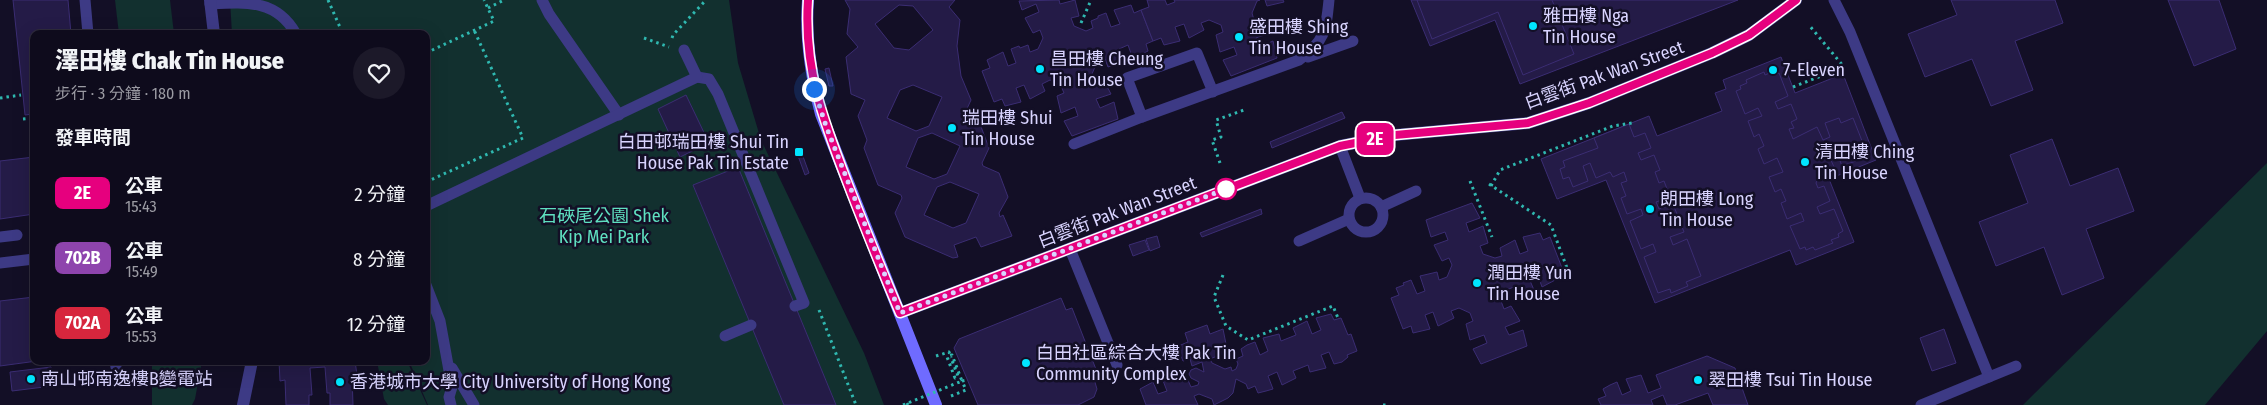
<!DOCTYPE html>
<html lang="zh-TW">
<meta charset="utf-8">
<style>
body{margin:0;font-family:"Fira Sans Condensed","Noto Sans TC",sans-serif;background:#1c1929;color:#f1f3f6;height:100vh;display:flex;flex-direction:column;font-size:19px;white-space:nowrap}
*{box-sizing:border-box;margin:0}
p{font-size:16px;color:#9b9ba3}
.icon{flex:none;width:28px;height:28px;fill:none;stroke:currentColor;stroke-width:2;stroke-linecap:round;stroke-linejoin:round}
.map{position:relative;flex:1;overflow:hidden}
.sheet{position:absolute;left:30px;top:30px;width:400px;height:335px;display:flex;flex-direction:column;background:#0e0b1c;border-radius:10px;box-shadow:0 5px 20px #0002,0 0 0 1px #2e2b3b}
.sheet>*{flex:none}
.badge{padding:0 10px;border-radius:8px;font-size:18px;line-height:32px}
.you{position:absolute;width:25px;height:25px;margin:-12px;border:4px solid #fff;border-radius:50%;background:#1a73e8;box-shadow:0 0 0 8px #1a73e833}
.map>.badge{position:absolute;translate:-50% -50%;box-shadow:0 0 0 2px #fff}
h2{padding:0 25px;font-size:19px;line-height:45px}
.round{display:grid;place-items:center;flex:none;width:52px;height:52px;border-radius:26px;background:#1c1929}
.overview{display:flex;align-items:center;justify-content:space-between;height:85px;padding:0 25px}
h1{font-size:24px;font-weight:800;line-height:38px}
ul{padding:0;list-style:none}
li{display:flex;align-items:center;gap:15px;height:65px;padding:0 25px}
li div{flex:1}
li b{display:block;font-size:19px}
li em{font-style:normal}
li .badge{min-width:55px;font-weight:700;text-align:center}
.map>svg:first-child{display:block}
.green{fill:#12302f}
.building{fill:#241b47;stroke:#3b2d73;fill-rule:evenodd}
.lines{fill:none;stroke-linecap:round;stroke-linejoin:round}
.path{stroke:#2fb8b0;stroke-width:3;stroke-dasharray:2.5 4;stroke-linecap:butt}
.lane{stroke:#3d3a85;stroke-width:11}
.street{stroke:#3d3a85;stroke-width:12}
.secondary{stroke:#6f6bff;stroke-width:12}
.path-bridge{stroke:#2fb8b0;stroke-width:3;stroke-dasharray:2.5 4;stroke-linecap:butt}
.line-casing{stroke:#fff;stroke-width:11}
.line{stroke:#e6007e;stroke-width:8}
.walk{stroke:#d9d4ff;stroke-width:5;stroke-dasharray:0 9}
.poi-dot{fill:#00e5ff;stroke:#130f26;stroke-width:2}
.stop-dot{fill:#fff;stroke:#e6007e;stroke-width:2.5}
.labels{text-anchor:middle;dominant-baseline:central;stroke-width:5;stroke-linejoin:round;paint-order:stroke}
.poi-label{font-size:18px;fill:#d9d4ff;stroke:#130f26;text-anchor:start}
.street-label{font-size:18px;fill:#d9d4ff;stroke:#130f26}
.park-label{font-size:18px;fill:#5fe0c0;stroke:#130f26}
</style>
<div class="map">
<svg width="2267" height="405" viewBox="0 0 2267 405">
<rect width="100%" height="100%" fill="#130f26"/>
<g class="green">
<polygon points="115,0 170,0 174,34 119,34"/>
<polygon points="230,0 729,0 738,63 761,140 864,353 884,405 428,405 409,361 426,361 426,34 232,34"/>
<polygon points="2267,163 2267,331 2205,405 2023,405"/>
<polygon points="152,361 202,361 195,399 192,405 152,405"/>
<polygon points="377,361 407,361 427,405 388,405 384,399"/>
</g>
<g class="building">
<polygon points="13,0 68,0 71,34 34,34 34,114 25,115"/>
<path d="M845 0H955L949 7 960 20 957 46 961 76 971 100 964 115 980 124 989 148 982 163 983 166 999 173 1008 197 999 213 1000 217 1003 215 1012 236 981 247 976 237 954 245 958 257 953 258 905 237 895 213 902 198 901 195 878 185 864 148 867 140 858 116 865 100 851 94 846 57 858 47 847 34 850 9ZM899 5 913 6 933 30 909 50 894 48 875 24ZM913 85 942 97 929 126 916 131 887 118 900 90ZM932 133 960 146 947 174 934 179 906 167 918 138ZM950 182 979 194 966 223 953 228 924 215 937 187Z"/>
<polygon points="1059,0 1060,4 1075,0 1079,16 1071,18 1074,26 1086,31 1093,28 1091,21 1098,18 1098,16 1106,13 1111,27 1120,24 1114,10 1131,5 1134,13 1141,10 1153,41 1146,44 1148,51 1133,59 1128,45 1119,49 1125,62 1117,66 1116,64 1108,67 1105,59 1097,62 1092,74 1095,82 1103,79 1111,94 1096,99 1100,108 1114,102 1118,119 1072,136 1064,121 1078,116 1075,107 1061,113 1057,96 1064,93 1061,86 1050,80 1042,84 1045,91 1030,99 1024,85 1016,88 1021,102 1005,106 1002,99 994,102 982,71 990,68 987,60 1003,52 1008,66 1016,63 1011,49 1019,46 1020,48 1028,45 1030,52 1038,49 1043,38 1040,30 1033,33 1025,18 1039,12 1036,4 1022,10 1019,1"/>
<polygon points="1147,0 1165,0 1167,5 1175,2 1174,0 1260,0 1257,1 1252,13 1254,20 1262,18 1270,33 1256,38 1259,47 1273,41 1277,58 1231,76 1223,60 1237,55 1234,47 1220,52 1216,35 1223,32 1221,25 1209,20 1201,23 1204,30 1189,38 1184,24 1175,27 1180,41 1164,45 1161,38 1153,41 1141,10 1149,7"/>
<polygon points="1265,0 1283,0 1284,2 1267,6"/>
<polygon points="1411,0 1738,0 1520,84 1495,20 1430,46"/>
<polygon points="1417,0 1552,0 1574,54 1523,75 1498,12 1432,39"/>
<polygon points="1951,0 2055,0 2063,23 2015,41 2033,90 1991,106 1972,59 1925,77 1908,34 1957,15"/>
<polygon points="2168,0 2219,0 2236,49 2194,66"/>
<polygon points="1781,57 1795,93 1843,74 1876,160 1829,179 1854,242 1796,265 1790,250 1655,303 1606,180 1557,199 1541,159 1649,116 1657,136 1722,111 1715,93 1726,89 1723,80"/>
<polygon points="829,68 833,86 829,86 825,69"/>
<polygon points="1764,72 1765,75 1772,72 1773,75 1779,73 1788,96 1775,102 1778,109 1791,104 1797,119 1791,122 1794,128 1789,129 1793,139 1817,127 1823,140 1830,137 1825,123 1839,118 1841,123 1853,118 1866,151 1854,156 1856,161 1842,166 1837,153 1829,156 1835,169 1819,176 1816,183 1818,188 1824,186 1830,201 1817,207 1820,214 1834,209 1843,231 1838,234 1839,237 1831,240 1833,243 1815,250 1813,247 1806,250 1805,247 1800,249 1790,226 1804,221 1801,213 1787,219 1781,203 1786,201 1781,189 1775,192 1769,177 1783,172 1777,158 1764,164 1758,149 1764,146 1759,134 1754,137 1748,121 1762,116 1758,108 1745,114 1736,91 1741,89 1740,86 1747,83 1746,80"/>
<polygon points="686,95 709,143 680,157 658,109"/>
<polygon points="1342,112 1345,118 1272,148 1270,142"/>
<polygon points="1629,124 1634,137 1645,133 1651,148 1638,153 1641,160 1654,155 1660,170 1655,172 1659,183 1664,181 1670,197 1656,202 1659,209 1673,204 1684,232 1670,237 1673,245 1687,239 1701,276 1686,282 1688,286 1671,293 1670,289 1658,293 1644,257 1656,252 1653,244 1641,249 1630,221 1643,215 1641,209 1627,214 1621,198 1626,196 1621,183 1627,181 1624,172 1613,177 1610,172 1596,178 1590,163 1583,166 1588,181 1573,187 1569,177 1563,179 1560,169 1565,167 1563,161 1598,148 1594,138"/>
<polygon points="2052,139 2070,186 2118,168 2134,211 2086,229 2104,278 2062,295 2044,247 1996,266 1979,222 2028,203 2010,155"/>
<polygon points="801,151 809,173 805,175 797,153"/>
<polygon points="34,157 34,214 0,219 0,161"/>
<polygon points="738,167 836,405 784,405 693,185"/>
<polygon points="1472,203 1480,218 1466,223 1469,232 1483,226 1488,243 1480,246 1483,254 1495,258 1502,256 1500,248 1515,240 1520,254 1528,251 1523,237 1540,233 1543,240 1550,237 1562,268 1554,271 1557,279 1542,287 1537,273 1528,276 1534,290 1517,294 1514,287 1506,290 1501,301 1504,309 1511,306 1520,321 1505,327 1509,335 1523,330 1527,346 1481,364 1473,349 1487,343 1484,335 1470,340 1466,324 1473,321 1470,313 1459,308 1451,311 1454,318 1438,326 1433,312 1425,315 1430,329 1413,333 1411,326 1403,329 1391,298 1399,295 1396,288 1404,285 1403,283 1411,280 1417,294 1425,291 1420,276 1437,272 1439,280 1447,277 1452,265 1449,258 1442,261 1434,245 1448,240 1445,232 1431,237 1426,220"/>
<polygon points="1261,209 1262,214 1202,237 1200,233"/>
<polygon points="1157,236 1160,247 1150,251 1146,239"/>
<polygon points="1145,240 1149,250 1133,256 1129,245"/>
<polygon points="34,297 34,361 37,361 0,366 0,301"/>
<polygon points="1061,298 1066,310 1072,308 1099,377 1094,379 1097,389 1094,397 1078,405 978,405 954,348 959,339"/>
<polygon points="1331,314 1334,320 1341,318 1348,335 1351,334 1357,351 1347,355 1348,357 1342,362 1334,364 1329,352 1321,355 1326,368 1310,372 1308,365 1293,371 1296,378 1282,385 1277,372 1268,376 1273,389 1266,391 1258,393 1255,386 1248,389 1246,384 1236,379 1233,393 1228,398 1214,405 1212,399 1199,394 1194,396 1198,405 1146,405 1140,389 1153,382 1158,394 1167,391 1162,378 1177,374 1180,381 1187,378 1191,387 1198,385 1199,382 1191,378 1189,374 1191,370 1196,368 1204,372 1202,362 1192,366 1190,359 1183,361 1176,347 1188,342 1185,333 1207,325 1210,334 1223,329 1226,344 1220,347 1222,354 1210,359 1212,363 1225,369 1231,367 1232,371 1236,369 1238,364 1236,359 1243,356 1241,349 1247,345 1255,342 1260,355 1268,351 1263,338 1279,334 1281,341 1296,335 1293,328 1307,321 1312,334 1321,330 1316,318"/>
<polygon points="1944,329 1956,363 1932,371 1920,338"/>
<polygon points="1707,356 1735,368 1748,405 1713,405 1708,393 1675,405 1667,405 1663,395 1651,400 1653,405 1601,405 1598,399 1606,396 1603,389 1610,385 1617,382 1622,395 1631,391 1626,379 1641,375 1648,393 1661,388 1656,375"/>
<polygon points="279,361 355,361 357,375 352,375 353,405 330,405 330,393 327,393 325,367 310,368 312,395 309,395 309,405 286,405 285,380 280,381"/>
<polygon points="51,367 52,386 12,391 10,372"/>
</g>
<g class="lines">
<g class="path">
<polyline points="328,0 343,34"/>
<polyline points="488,8 504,0"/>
<polyline points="1081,23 1091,0"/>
<polyline points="644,38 669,47"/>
<polyline points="672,38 673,35 706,0"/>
<polyline points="426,53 494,21 484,0"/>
<polyline points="1793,87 1844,67 1809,25"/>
<polyline points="0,98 21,95"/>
<polyline points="23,119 34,118"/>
<polyline points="1220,163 1212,140 1221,137 1216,120 1244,110"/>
<polyline points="1470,181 1492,237"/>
<polyline points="426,182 523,138 474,30"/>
<polyline points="1489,184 1551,225 1567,268"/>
<polyline points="1491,186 1500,170 1613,126 1632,123"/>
<polyline points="1223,275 1214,297 1226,326 1248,340 1333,306 1338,318"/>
<polyline points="819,310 856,405"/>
<polyline points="936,356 949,352 951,358"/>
<polyline points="951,396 966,390 962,381 967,380"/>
<polyline points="907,403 908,405"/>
<polyline points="1383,405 1386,405"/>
</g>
<g class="lane">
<polyline points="85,0 88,34"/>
<polyline points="542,0 549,14 619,115"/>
<polyline points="1834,0 1850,32 1989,377 1921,405"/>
<path d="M210 4C248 2 277 0 296 34"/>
<polyline points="1308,57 1353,41"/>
<polyline points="697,77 709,79 718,94 804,303 795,306"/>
<polyline points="1142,117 1127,78 1197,53 1213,92"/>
<path d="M1074 144 1142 117 1299 60C1325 41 1326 31 1329 0"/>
<polyline points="1340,146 1360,198"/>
<circle cx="1366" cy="215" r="17"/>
<polyline points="426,206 697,77 684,50"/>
<polyline points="1381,207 1416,191"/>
<polyline points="0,237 17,235"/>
<polyline points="1299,241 1349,219"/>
<polyline points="1070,249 1117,365"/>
<polyline points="0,263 34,259"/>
<polyline points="426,285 440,321 452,387 449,397 451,405"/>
<polyline points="725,336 751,325"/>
<polyline points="115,361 116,367"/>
<polyline points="452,368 474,405"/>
<polyline points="1989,377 2016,366"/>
</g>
<g class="street">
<polyline points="210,0 214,34"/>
<polyline points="900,313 1340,146 1395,135 1528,123 1589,103 1712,53 1749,35 1796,0"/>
<polyline points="243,405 252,361"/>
</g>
<path class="secondary" d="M808 0C805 39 811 76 821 114L936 405"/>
<polyline class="path-bridge" points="903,405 962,381 952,355 947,357 955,378 958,376 951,358"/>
</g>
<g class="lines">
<defs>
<path id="line" d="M808 0C803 72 826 127 851 192 867 233 883 273 900 313L1340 146 1395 135 1528 123 1589 103 1712 53 1749 35 1796 0"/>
</defs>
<use href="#line" class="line-casing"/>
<use href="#line" class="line"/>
<polyline class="walk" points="814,89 826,126 900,313 1226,189"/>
</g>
<g class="poi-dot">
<circle cx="1533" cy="26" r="5"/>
<circle cx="1239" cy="37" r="5"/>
<circle cx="1040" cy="69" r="5"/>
<circle cx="1773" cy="70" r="5"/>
<circle cx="952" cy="128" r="5"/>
<rect x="794" y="147" width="10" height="10" rx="2.5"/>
<circle cx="1805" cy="162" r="5"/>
<circle cx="1650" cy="209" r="5"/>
<circle cx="1477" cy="283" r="5"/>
<circle cx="1026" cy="363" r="5"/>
<circle cx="31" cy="379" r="5"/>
<circle cx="1698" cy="380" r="5"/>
<circle cx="340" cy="382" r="5"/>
</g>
<circle class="stop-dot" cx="1226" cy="189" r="10"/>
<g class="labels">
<g class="poi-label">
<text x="1543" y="16">雅田樓 Nga<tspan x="1543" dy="21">Tin House</tspan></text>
<text x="1249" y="27">盛田樓 Shing<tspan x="1249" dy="21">Tin House</tspan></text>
<text x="1050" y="59">昌田樓 Cheung<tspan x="1050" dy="21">Tin House</tspan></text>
<text x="1783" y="70">7-Eleven</text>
<text x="962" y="118">瑞田樓 Shui<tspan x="962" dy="21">Tin House</tspan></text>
<text x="789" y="142" text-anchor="end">白田邨瑞田樓 Shui Tin<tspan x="789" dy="21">House Pak Tin Estate</tspan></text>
<text x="1815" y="152">清田樓 Ching<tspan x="1815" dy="21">Tin House</tspan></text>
<text x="1660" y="199">朗田樓 Long<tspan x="1660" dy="21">Tin House</tspan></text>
<text x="1487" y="273">潤田樓 Yun<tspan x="1487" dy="21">Tin House</tspan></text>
<text x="1036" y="353">白田社區綜合大樓 Pak Tin<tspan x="1036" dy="21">Community Complex</tspan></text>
<text x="41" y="379">南山邨南逸樓B變電站</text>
<text x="1708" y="380">翠田樓 Tsui Tin House</text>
<text x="350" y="382">香港城市大學 City University of Hong Kong</text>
</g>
<g class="street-label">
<text transform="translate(1604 75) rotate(-20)">白雲街 Pak Wan Street</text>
<text transform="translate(1117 212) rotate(-21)">白雲街 Pak Wan Street</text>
</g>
<g class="park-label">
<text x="604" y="216">石硤尾公園 Shek<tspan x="604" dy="21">Kip Mei Park</tspan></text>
</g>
</g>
</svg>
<div class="you" style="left:814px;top:89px"></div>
<b class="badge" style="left:1375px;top:139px;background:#e6007e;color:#fff">2E</b>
<section class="sheet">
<div class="overview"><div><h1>澤田樓 Chak Tin House</h1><p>步行 · 3 分鐘 · 180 m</p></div><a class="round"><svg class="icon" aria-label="heart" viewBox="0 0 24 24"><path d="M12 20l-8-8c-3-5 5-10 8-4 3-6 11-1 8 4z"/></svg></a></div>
<h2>發車時間</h2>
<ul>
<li><span class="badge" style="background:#e6007e;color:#fff">2E</span><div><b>公車</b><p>15:43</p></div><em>2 分鐘</em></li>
<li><span class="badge" style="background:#8e44ad;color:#fff">702B</span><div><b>公車</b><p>15:49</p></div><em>8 分鐘</em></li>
<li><span class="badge" style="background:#d7263d;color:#fff">702A</span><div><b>公車</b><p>15:53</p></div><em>12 分鐘</em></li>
</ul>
</section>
</div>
